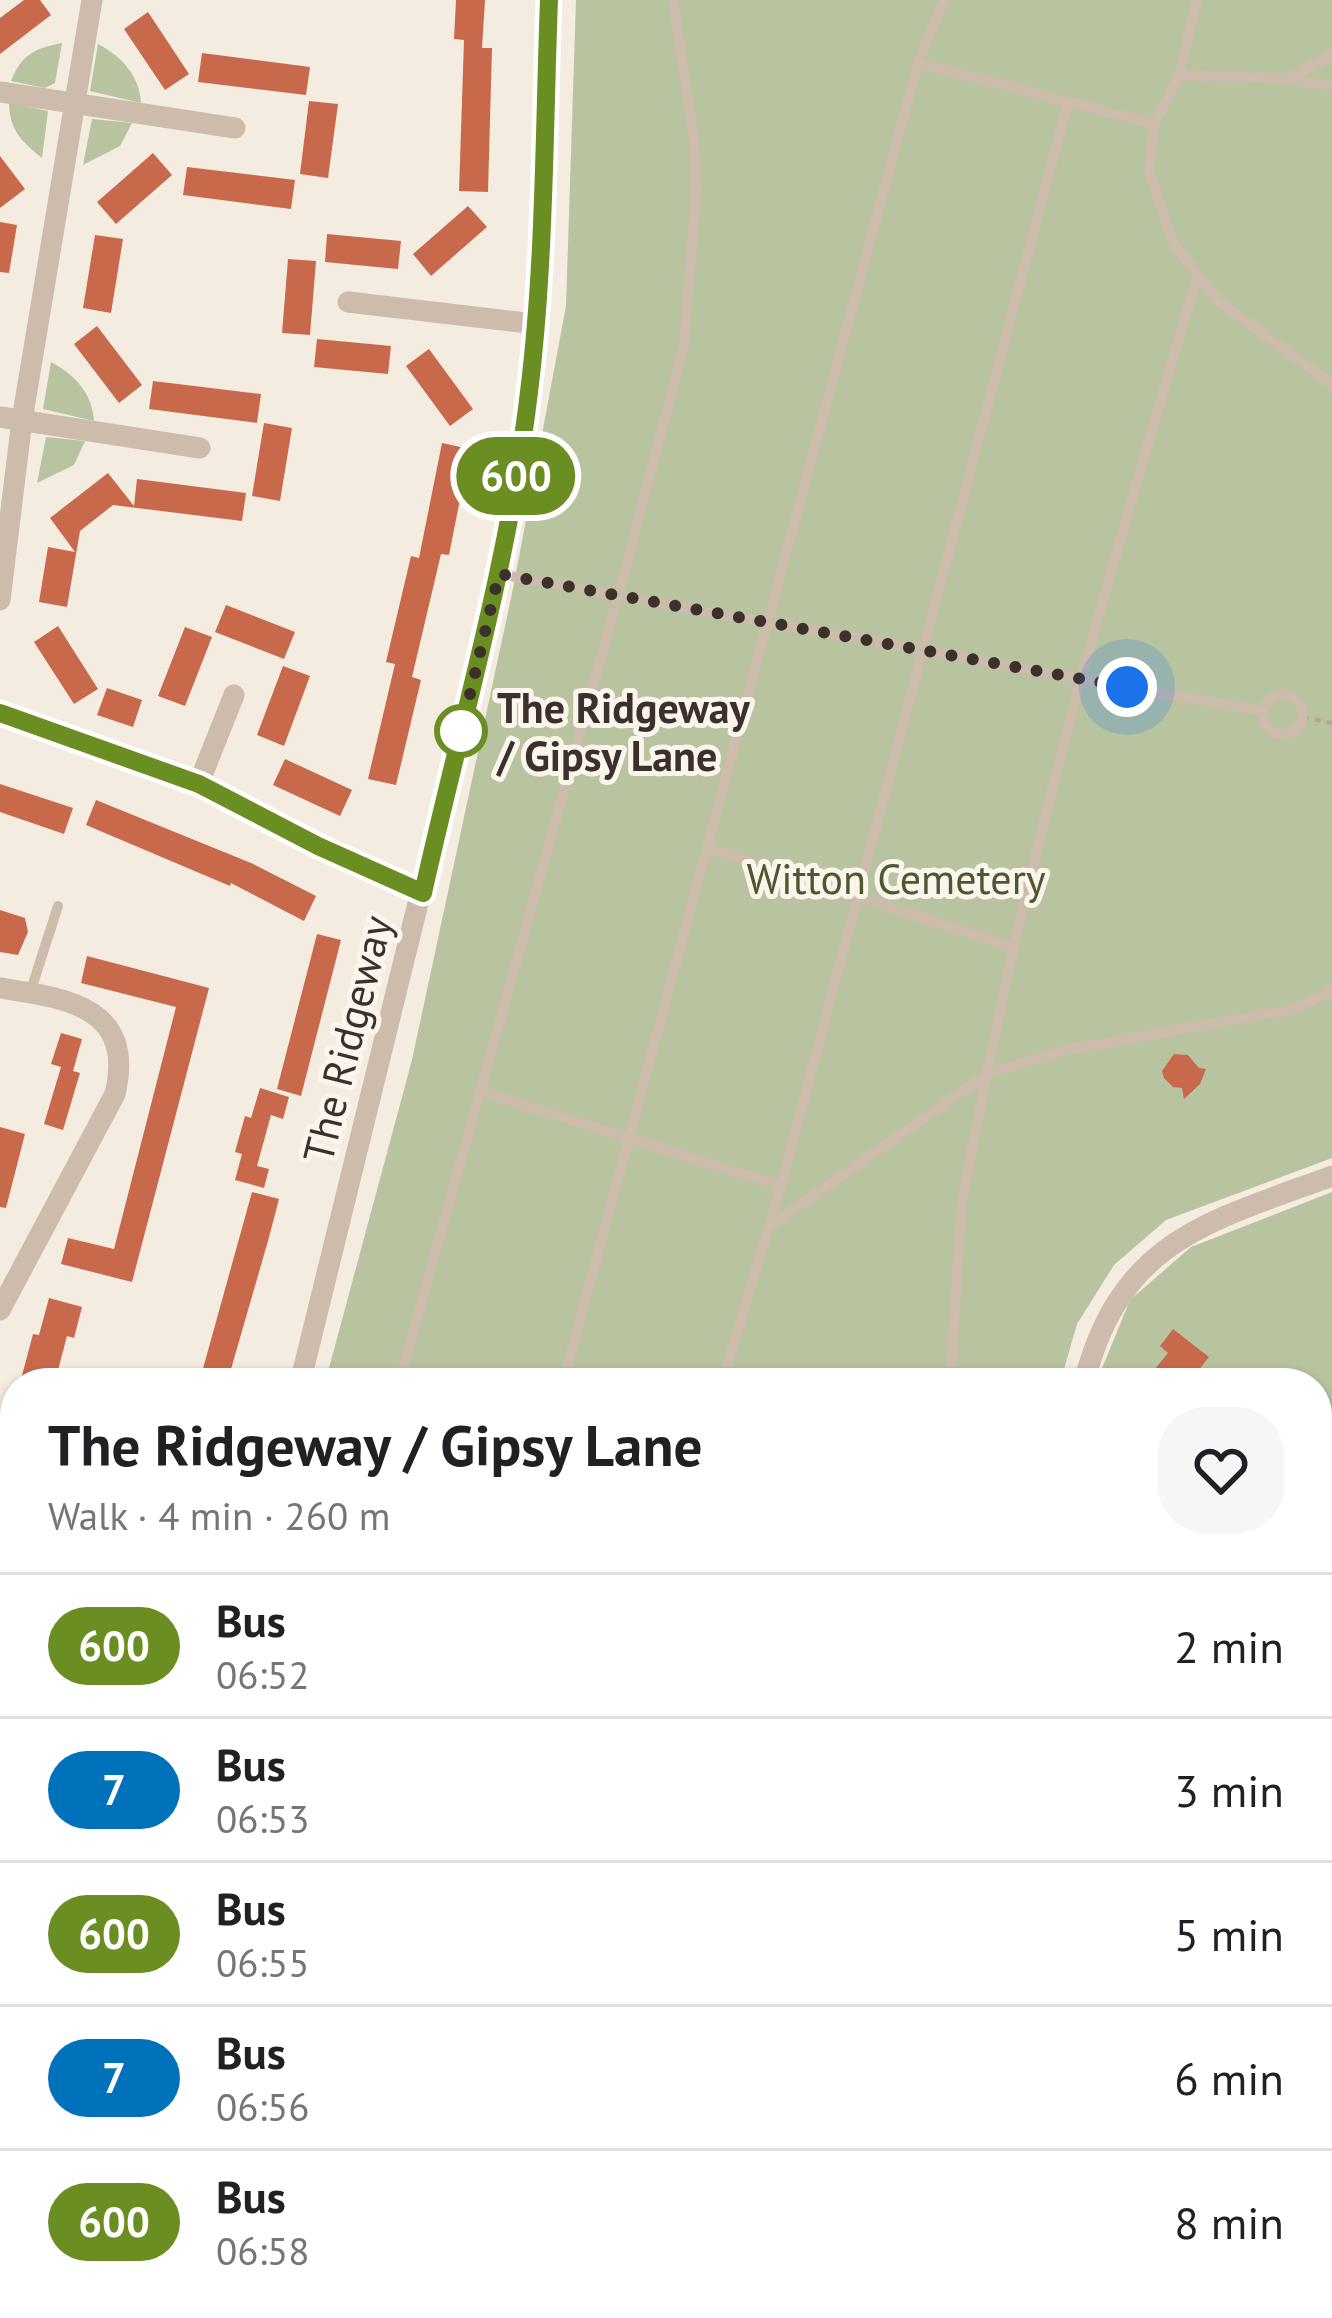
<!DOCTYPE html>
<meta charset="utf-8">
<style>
body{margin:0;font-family:"PT Sans",sans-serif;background:#f6f6f6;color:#202124;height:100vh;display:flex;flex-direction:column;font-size:45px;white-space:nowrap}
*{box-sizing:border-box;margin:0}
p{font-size:39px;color:#757577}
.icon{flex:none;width:66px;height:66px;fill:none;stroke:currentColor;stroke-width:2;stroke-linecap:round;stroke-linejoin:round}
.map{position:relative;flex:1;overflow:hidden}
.details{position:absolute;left:0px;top:1368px;width:1332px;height:951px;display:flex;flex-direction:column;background:#fff;border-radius:48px 48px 0 0;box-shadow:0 3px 9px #0004}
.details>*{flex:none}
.badge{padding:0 24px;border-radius:39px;font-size:42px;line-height:78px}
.you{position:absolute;width:60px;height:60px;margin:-30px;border:9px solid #fff;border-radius:50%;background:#1a73e8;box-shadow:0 0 0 18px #1a73e833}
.map>.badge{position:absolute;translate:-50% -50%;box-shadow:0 0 0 6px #fff}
.round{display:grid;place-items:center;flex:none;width:126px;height:126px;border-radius:48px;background:#f6f6f6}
.overview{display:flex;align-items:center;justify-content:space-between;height:204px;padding:0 48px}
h1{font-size:57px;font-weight:700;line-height:90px}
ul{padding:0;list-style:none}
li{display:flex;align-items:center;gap:36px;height:144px;padding:0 48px;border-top:3px solid #e0e0e0}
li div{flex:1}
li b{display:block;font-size:45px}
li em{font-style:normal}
li .badge{min-width:132px;font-weight:700;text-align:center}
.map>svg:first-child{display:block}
.green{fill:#b8c4a0}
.building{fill:#c8694b}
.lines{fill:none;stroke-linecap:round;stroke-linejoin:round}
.path{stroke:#b9a596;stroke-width:4.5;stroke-dasharray:6 6;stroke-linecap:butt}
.service{stroke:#cdbbac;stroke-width:10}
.minor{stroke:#cdbbac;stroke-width:21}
.line-casing{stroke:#fff;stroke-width:27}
.line{stroke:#6b8e23;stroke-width:18}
.walk{stroke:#3b302b;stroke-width:12;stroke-dasharray:0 21.6}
.stop-dot{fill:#fff;stroke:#6b8e23;stroke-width:6}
.labels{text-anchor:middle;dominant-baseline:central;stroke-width:10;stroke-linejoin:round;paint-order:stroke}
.stop-label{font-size:42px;font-weight:bold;fill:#3b302b;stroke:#fbf5ee;text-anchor:start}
.park-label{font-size:42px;fill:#4a5a2e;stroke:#fbf5ee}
.street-label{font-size:42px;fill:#3b302b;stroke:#fbf5ee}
</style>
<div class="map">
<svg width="1332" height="2318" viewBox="0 0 1332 2318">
<rect width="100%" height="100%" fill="#f4ebe1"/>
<g class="green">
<polygon points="576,0 1332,0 1332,1158 1166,1220 1114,1265 1077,1324 1060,1383 325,1383 412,1060 514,584 566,306"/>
<path d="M62 43 55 83 45 88 11 81C21 55 35 48 62 43Z"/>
<path d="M98 44C122 57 139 75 141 103L90 91Z"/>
<path d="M9 103 48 111 42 158C21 141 10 131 9 103Z"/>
<polygon points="92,119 132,123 120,146 83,165"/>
<path d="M51 362C75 375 92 393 94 421L43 409Z"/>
<polygon points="46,437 85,441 74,465 37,483"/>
<polygon points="1332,1192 1332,2046 1317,1999 1317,1383 1096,1383 1130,1300 1191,1247"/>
<polygon points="1332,2073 1332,2206 1317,2165 1317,2097"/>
<polygon points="1332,2277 1332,2318 1312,2318 1308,2304 1317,2304 1317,2284"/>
<polygon points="76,2304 1218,2304 1222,2318 72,2318"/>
</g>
<g class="building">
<polygon points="24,0 40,0 51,15 0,54 0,18"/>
<polygon points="456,0 485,0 482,48 492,48 488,192 459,191 464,40 454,39"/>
<polygon points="148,12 189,74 165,90 124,29"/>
<polygon points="202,53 310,67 306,95 198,82"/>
<polygon points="309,101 338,104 328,178 300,174"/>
<polygon points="153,153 172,175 116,224 97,202"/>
<polygon points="0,156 25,189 0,208"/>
<polygon points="187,167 295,180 291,209 183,195"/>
<polygon points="468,206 487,227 431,276 413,254"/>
<polygon points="0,222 17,225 9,273 0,272"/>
<polygon points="327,234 401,241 398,269 325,262"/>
<polygon points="95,235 123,239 111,313 83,308"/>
<polygon points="288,259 316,261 310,335 282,333"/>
<polygon points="97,326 142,385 119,403 74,344"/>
<polygon points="317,339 391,346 388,374 314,367"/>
<polygon points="429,349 473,409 450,426 406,366"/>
<polygon points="153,381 261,394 257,423 149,409"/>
<polygon points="264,423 292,428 280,501 252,496"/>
<polygon points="442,443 470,449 449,555 441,554 412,677 421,680 396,785 368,779 395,664 386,662 411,556 419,558"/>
<polygon points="108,473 134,506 137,479 246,493 242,521 113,505 80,531 67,607 39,602 48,547 75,552 50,518"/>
<polygon points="226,605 295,632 284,659 215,632"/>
<polygon points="58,626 98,689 74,704 34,642"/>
<polygon points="185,627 212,637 185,706 158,696"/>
<polygon points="283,666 310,676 284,746 257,735"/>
<polygon points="107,688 142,700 133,727 97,715"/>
<polygon points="285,759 352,790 340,816 273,785"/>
<polygon points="0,784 73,808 64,834 0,812"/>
<polygon points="96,800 251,863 316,896 304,921 231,883 230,886 86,825"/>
<polygon points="0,910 25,918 28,932 18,955 0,952"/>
<polygon points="317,934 341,940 301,1096 277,1089"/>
<polygon points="87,956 209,988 132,1282 61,1264 68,1238 114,1249 176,1007 81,983"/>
<polygon points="61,1033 82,1039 73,1071 80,1073 63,1130 44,1124 61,1067 51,1064"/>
<polygon points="1174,1054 1188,1055 1199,1068 1206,1069 1200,1084 1184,1099 1182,1088 1173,1087 1164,1078 1162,1071"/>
<polygon points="260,1088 289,1097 283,1119 271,1115 257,1166 269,1169 264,1188 235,1180 242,1154 235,1152 245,1116 251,1118"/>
<polygon points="0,1127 25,1134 6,1208 0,1207"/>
<polygon points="252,1192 279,1199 268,1241 227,1383 199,1383"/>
<polygon points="49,1298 82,1307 74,1338 67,1336 57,1374 44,1371 41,1383 20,1383 33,1334 39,1335"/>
<polygon points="1173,1329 1209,1357 1193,1377 1185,1370 1176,1383 1155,1369 1168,1353 1160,1346"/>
</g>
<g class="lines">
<polyline class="path" points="1303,717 1332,723"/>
<g class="service">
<polyline points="1197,0 1179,75 1154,124 1149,170 1172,241 1218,301 1332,384"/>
<polyline points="918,63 1154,124"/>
<polyline points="1179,75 1288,79 1332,86"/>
<polyline points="1288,79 1332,55"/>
<polyline points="499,574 1260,711"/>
<circle cx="1283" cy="715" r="20"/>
<polyline points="708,848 1012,947"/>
<polyline points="30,993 58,906"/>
<polyline points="479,1091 781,1186"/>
<path d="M770 1226 987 1074C1040 804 1120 538 1198 274"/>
<polyline points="399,1383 619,593 684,345 696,192 694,140 673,0"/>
<polyline points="563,1383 918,63 944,0"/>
<polyline points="722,1383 781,1186 1068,102"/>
<polyline points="950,1383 962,1200 987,1074 1065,1050 1290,1010 1332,991"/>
<polyline points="0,1858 0,1863"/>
<polyline points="1317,2208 1330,2259 1317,2266"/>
<polyline points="371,2304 374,2318"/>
<polyline points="1050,2304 1056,2318"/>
<polyline points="567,2318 571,2304"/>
<polyline points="773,2318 777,2304"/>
<polyline points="1273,2318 1293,2313 1291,2304"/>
</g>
<g class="minor">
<polyline points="0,92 235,128"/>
<polyline points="348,302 536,324"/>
<polyline points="0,417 200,448"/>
<polyline points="0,600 22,420 92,0"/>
<polyline points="0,713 199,783 318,846 423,893"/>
<polyline points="199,783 234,695"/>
<path d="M0 988C65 998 136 1006 115 1094L0 1310"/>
<polyline points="300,1383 499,574 529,395 536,324 549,0"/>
<path d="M1084 1383C1120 1240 1208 1222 1332 1176"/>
<polyline points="0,1452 15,1455"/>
<polyline points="0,1778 15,1775"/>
<polyline points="1234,2304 1237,2318"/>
<polyline points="54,2318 58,2304"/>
</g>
</g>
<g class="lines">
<defs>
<path id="line" d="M0 713 199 784 318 846 423 893C460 727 509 562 529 392 545 263 544 130 549 0"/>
</defs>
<use href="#line" class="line-casing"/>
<use href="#line" class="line"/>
<polyline class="walk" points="461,731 458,744 499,574 1127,687"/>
</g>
<circle class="stop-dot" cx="461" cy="731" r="24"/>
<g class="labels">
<g class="stop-label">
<text x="497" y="707">The Ridgeway<tspan x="497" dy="48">/ Gipsy Lane</tspan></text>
</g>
<g class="park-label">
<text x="896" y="878">Witton Cemetery</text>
</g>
<g class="street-label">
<text transform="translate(347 1039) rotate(-76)">The Ridgeway</text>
</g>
</g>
</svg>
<div class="you" style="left:1127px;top:687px"></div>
<b class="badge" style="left:516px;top:476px;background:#6b8e23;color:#fff">600</b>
<section class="details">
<div class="overview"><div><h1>The Ridgeway / Gipsy Lane</h1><p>Walk · 4 min · 260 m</p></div><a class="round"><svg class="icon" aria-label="heart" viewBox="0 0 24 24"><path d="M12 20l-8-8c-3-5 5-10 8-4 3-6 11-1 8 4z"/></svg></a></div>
<ul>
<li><span class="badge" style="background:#6b8e23;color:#fff">600</span><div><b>Bus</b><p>06:52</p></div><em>2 min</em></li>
<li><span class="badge" style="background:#0072bc;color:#fff">7</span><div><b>Bus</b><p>06:53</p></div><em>3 min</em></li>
<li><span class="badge" style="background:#6b8e23;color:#fff">600</span><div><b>Bus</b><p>06:55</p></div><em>5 min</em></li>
<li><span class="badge" style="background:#0072bc;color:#fff">7</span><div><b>Bus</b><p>06:56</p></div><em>6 min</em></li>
<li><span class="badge" style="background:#6b8e23;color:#fff">600</span><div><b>Bus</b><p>06:58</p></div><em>8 min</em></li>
</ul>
</section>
</div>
